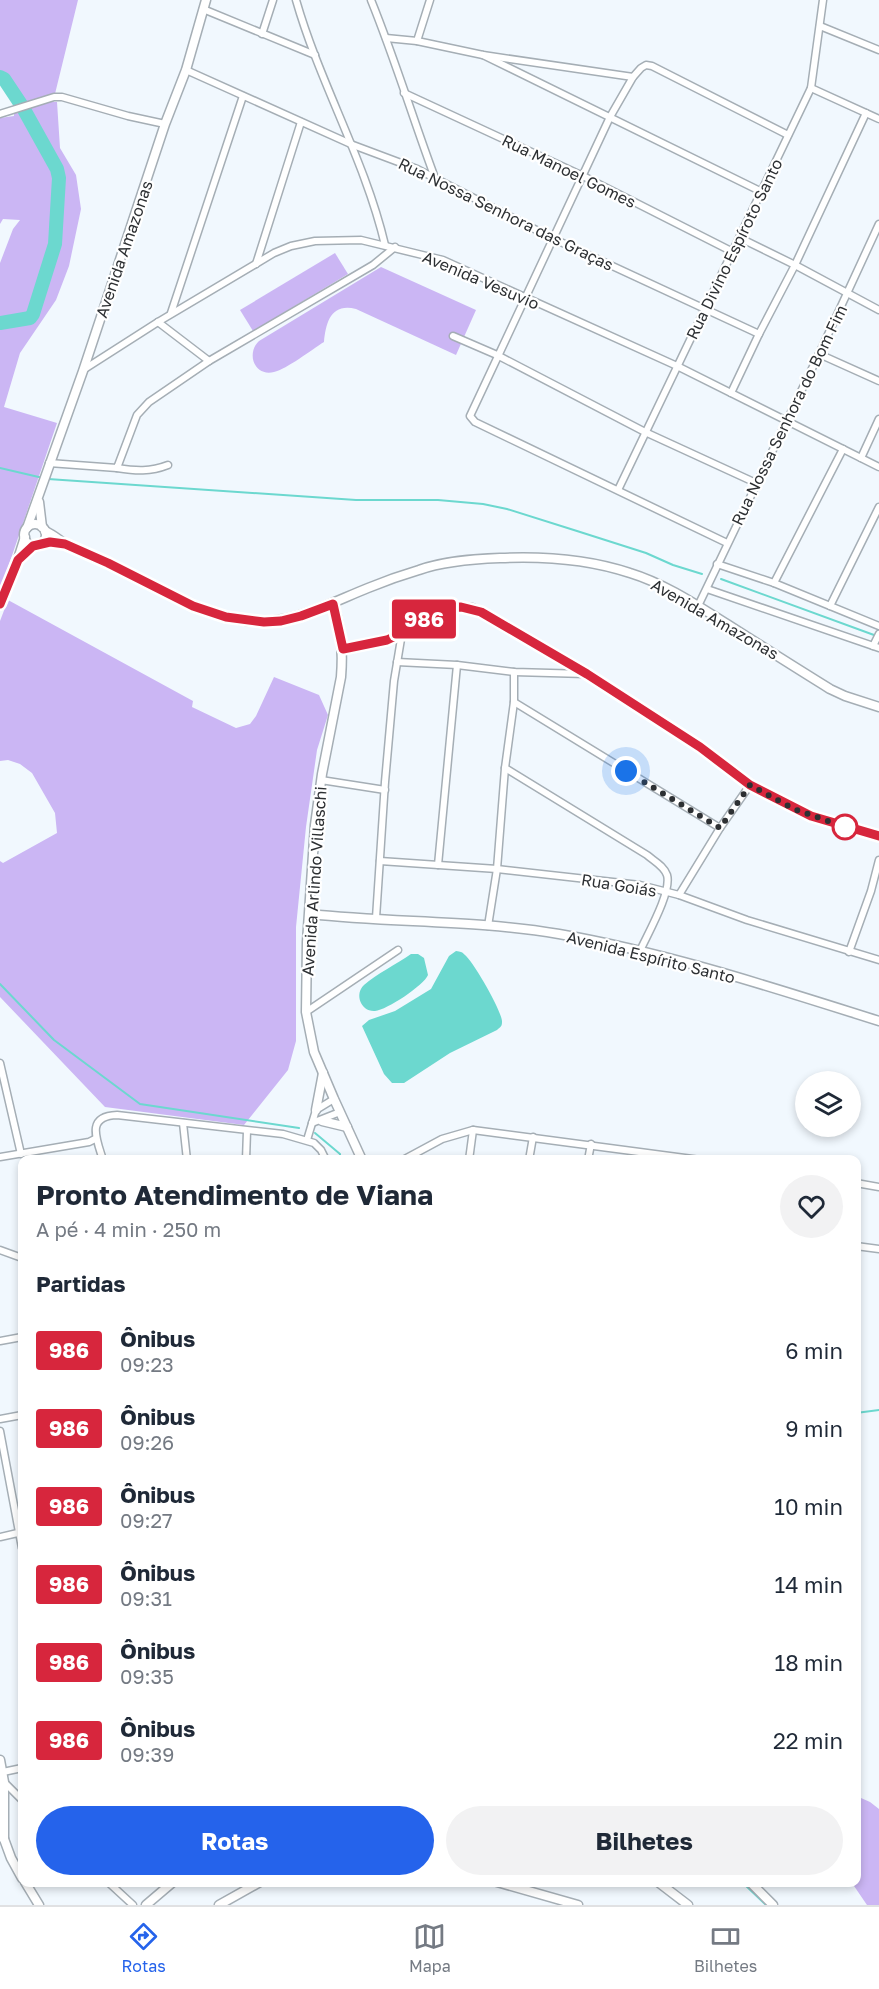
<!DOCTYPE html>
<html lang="pt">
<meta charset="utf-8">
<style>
body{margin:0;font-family:"Golos Text",sans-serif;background:#f2f2f3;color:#1f2937;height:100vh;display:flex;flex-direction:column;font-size:22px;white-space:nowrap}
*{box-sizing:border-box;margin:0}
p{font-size:20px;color:#747a83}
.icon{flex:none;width:33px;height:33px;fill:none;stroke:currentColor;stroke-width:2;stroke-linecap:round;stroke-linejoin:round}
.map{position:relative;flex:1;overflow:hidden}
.side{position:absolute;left:18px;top:1155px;width:843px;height:732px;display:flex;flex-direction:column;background:#fff;border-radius:12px;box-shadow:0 3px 9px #0003}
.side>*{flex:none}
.badge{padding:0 12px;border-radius:4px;font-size:21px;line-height:39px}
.fabs{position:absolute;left:795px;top:1071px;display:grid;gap:12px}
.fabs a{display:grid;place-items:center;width:66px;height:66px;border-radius:50%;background:#fff;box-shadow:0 3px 9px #0003;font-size:30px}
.you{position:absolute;width:30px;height:30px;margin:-15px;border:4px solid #fff;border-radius:50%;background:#1a73e8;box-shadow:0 0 0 9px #1a73e833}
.map>.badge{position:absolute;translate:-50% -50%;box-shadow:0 0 0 3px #fff}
h2{padding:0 18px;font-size:22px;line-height:54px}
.round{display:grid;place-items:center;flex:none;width:63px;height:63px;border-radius:32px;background:#f2f2f3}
.headline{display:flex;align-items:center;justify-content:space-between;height:102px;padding:0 18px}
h1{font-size:28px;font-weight:700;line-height:45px}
.cta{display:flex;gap:12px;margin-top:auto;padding:12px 18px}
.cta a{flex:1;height:69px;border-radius:36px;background:#2563eb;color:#fff;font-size:24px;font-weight:700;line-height:69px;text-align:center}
.cta a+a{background:#f2f2f3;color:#1f2937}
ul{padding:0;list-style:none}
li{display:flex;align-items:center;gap:18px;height:78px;padding:0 18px}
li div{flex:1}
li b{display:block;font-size:22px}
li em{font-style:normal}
li .badge{min-width:66px;font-weight:700;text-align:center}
.dock{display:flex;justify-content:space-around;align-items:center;height:84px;border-top:2px solid #e0e1e3;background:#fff;font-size:16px;color:#747a83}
.dock a{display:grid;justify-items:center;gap:3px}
.dock .current{color:#2563eb}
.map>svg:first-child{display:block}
.green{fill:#cbb6f4}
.water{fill:#6cd8cf}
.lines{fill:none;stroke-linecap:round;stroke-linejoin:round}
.stream{stroke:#6cd8cf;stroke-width:2}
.river{stroke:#6cd8cf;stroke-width:14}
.minor-casing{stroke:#a5aeb5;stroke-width:9}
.tertiary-casing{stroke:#a5aeb5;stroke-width:11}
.minor{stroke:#fff;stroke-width:6}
.tertiary{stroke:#fff;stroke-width:8}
.line-casing{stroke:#fff;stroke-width:14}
.line{stroke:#d7263d;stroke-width:9}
.walk{stroke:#2d3033;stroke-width:6;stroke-dasharray:0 10.8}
.stop-dot{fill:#fff;stroke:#d7263d;stroke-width:3}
.labels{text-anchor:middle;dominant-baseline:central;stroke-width:4.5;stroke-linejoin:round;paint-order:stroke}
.street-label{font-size:16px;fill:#2d3033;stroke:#fff}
</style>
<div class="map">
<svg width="879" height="1905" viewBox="0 0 879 1905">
<rect width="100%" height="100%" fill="#f1f8fe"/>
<g class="green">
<polygon points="0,0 78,0 53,102 57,102 60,148 76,175 81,209 69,266 56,300 20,353 4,407 57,423 0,591 0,263 13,229 20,220 3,219 0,224 0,118 14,116 14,112 29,108 0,71"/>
<polygon points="335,253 348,274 253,331 240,310"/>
<path d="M381 267 476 310 456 355 356 309C331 303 326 322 324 342 311 350 287 369 274 372 254 377 246 353 259 341Z"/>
<polygon points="8,600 193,701 192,707 236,728 250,724 256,716 274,677 319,695 328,715 317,750 306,827 296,927 296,1041 288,1070 244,1125 105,1107 0,997 0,861 3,863 57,833 55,813 32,773 20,764 8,760 0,761 0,621"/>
<polygon points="861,1798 870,1802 879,1809 879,1905 867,1905 852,1883 856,1882 856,1800"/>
</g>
<g class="water">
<path d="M456 951C461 952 461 951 465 955 473 961 503 1013 502 1022 502 1027 500 1027 497 1030L450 1053 404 1083H392L384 1074 362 1026 369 1020 395 1011 431 989 449 956Z"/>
<path d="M411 954H418L424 958 428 975C424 985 387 1010 375 1011 361 1012 354 994 364 985 376 974 397 964 411 954Z"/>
</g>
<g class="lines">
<g class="stream">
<polyline points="0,468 43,478"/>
<polyline points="48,479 356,500 438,500 483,504 507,509 577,531 646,553 673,565 702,574"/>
<polyline points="721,579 874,635"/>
<polyline points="0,984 54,1040 140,1104 299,1128"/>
<polyline points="315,1133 340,1154 340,1160"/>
<polyline points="856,1413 879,1410"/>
<polyline points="742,1882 766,1905"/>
</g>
<polyline class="river" points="0,77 4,79 22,106 57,169 59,178 55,244 33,314 30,318 0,323"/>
<defs>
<g id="minor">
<path d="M296 0C320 84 365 160 385 245"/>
<path d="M371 0C395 59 413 119 435 178"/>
<polyline points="203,9 315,55"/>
<polyline points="820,26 879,50"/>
<polyline points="262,34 273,0"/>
<polyline points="386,38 417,41 483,55 633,77"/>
<polyline points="417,41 430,0"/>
<polyline points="483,55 762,192"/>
<polyline points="186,70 353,145 417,169 552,238 759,334"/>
<polyline points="811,88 879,119"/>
<polyline points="404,93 581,175 733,252"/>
<polyline points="0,114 54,97 62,97 128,116 165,124"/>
<polyline points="740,238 795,265 879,310"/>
<polyline points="256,264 301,122"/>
<polyline points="171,313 243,96"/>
<polyline points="453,336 497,355 645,432 756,483"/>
<polyline points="819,354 879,381"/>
<polyline points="209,361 373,265 395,247"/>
<polyline points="83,370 158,322 274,253 291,246 315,241 361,240 443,260 677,366 879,467"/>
<polyline points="731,393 759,334 795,265 866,113"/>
<polyline points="861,458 879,419"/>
<polyline points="49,463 117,468 137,415 149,402 209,361 158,322"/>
<path d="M117 468C136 471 150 472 168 465"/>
<polyline points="618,490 811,88 823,0"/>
<polyline points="727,543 475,422 470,416 610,117 633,77 641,68 646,65 652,66 788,135"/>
<polyline points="717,564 774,583 879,626"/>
<polyline points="774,583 843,449"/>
<polyline points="707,589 879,648"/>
<polyline points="698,606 819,354 879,224"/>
<polyline points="830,606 879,507"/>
<polyline points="873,646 879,634"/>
<polyline points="397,662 457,665 514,672 586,674"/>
<polyline points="514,702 720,828"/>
<path d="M505 768 647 855C654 861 664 866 667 875 672 892 647 935 640 951"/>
<polyline points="321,780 385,790"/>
<polyline points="380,861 497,869 640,885 679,895 747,920 879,960"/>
<polyline points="438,865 457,665"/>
<polyline points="679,895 720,828 750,785"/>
<polyline points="376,918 385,782 394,681 402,633"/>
<polyline points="488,926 497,869 505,768 514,702 514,672"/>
<polyline points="849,952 871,891 879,860"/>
<polyline points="306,1012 398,950"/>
<polyline points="0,1063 21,1154"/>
<polyline points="183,1123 187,1160"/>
<polyline points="312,1123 340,1112"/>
<polyline points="307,1140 316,1110 334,1099"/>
<polyline points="0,1157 89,1142 95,1139"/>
<path d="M103 1160C97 1140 85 1116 117 1115L283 1134 314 1143 321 1150 326 1160"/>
<polyline points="246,1160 247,1131"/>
<polyline points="403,1160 442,1139 473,1130 700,1160"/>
<polyline points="469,1160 473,1130"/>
<polyline points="529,1160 533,1137"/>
<polyline points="588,1160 591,1144"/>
<polyline points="856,1183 879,1187"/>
<polyline points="856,1246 879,1249"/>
<polyline points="0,1250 22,1258"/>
<polyline points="0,1341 22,1337"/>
<polyline points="0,1419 22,1415"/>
<polyline points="0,1431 22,1548"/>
<polyline points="0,1537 22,1532"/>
<polyline points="3,1772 22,1768"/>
<polyline points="4,1782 22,1800"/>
<polyline points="108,1882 133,1905"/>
</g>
<g id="tertiary">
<polyline points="39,502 42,527"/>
<circle cx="35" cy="535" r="11"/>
<polyline points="27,528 83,371 165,124 186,70 206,0"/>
<path d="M45 531C52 534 58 539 64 543 78 552 95 556 110 563 154 585 197 616 247 621 292 625 328 604 368 588 385 581 402 575 419 570 444 561 473 559 500 558 543 556 588 559 630 573 666 584 698 606 730 626 763 647 796 668 830 689L845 696 879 707"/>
<polyline points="0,604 18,559 25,537"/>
<path d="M333 604C342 628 343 652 341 677L322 774 315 825 307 942 306 1012 314 1052 334 1099 362 1160"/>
<polyline points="343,649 387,640 402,633 442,608 461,607 472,608 491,617 587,674 700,747 750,785 811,816 879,836"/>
<path d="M310 914C392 923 477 920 559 934 668 953 774 988 879 1021"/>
<polyline points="316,1110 323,1073"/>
<polyline points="322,1121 347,1127"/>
<polyline points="0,1760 4,1782 4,1839"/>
<polyline points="0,1835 4,1839 11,1858 22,1878"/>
<polyline points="25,1882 39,1905"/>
<polyline points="497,1882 578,1905"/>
<polyline points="658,1882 688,1905"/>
<polyline points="750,1882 773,1905"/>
<polyline points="146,1905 173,1882"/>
<polyline points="219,1905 260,1882"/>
</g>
</defs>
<use href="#minor" class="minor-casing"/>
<use href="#tertiary" class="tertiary-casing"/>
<use href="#minor" class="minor"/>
<use href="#tertiary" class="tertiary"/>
</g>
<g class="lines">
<defs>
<polyline id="line" points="0,604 18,560 33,546 50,542 65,544 108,563 193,606 226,617 264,622 281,621 301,616 333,604 343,649 387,640 402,633 442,608 461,607 481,612 587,674 700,747 750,785 811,816 879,836"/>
</defs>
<use href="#line" class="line-casing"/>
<use href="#line" class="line"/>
<polyline class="walk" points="626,771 720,828 750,785 794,809 845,827"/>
</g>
<circle class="stop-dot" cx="845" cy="827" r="12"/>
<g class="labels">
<g class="street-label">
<text transform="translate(569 171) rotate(26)">Rua Manoel Gomes</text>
<text transform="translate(506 214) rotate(26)">Rua Nossa Senhora das Graças</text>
<text transform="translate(124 249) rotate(-71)">Avenida Amazonas</text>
<text transform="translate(734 249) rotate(-64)">Rua Divino Espíroto Santo</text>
<text transform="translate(481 280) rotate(23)">Avenida Vesuvio</text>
<text transform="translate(789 415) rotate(-64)">Rua Nossa Senhora do Bom Fim</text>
<text transform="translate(715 619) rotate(30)">Avenida Amazonas</text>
<text transform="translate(314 881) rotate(-86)">Avenida Arlindo Villaschi</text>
<text transform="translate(619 885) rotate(9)">Rua Goiás</text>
<text transform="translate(651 957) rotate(14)">Avenida Espírito Santo</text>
</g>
</g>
</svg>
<div class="fabs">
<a><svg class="icon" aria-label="layers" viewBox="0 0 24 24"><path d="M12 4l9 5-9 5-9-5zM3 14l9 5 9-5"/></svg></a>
</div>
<div class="you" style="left:626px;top:771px"></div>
<b class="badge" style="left:424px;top:619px;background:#d7263d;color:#fff">986</b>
<section class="side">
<div class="headline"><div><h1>Pronto Atendimento de Viana</h1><p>A pé · 4 min · 250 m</p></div><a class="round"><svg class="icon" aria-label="heart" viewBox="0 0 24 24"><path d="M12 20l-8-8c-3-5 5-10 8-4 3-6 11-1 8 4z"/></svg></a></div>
<h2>Partidas</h2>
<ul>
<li><span class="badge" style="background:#d7263d;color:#fff">986</span><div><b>Ônibus</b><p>09:23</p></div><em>6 min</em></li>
<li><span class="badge" style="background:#d7263d;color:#fff">986</span><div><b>Ônibus</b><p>09:26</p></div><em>9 min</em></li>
<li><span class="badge" style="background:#d7263d;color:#fff">986</span><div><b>Ônibus</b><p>09:27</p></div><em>10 min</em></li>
<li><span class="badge" style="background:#d7263d;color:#fff">986</span><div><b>Ônibus</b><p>09:31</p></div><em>14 min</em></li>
<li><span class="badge" style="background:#d7263d;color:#fff">986</span><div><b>Ônibus</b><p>09:35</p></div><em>18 min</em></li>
<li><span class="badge" style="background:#d7263d;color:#fff">986</span><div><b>Ônibus</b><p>09:39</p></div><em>22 min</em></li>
</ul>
<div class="cta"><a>Rotas</a><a>Bilhetes</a></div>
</section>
</div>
<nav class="dock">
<a class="current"><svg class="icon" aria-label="directions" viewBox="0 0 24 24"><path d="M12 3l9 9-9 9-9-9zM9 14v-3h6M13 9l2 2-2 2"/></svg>Rotas</a>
<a><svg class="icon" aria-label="map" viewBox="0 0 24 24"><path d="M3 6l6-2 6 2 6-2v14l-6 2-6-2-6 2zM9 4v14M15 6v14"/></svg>Mapa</a>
<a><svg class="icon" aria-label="tickets" viewBox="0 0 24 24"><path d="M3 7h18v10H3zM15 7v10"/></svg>Bilhetes</a>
</nav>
